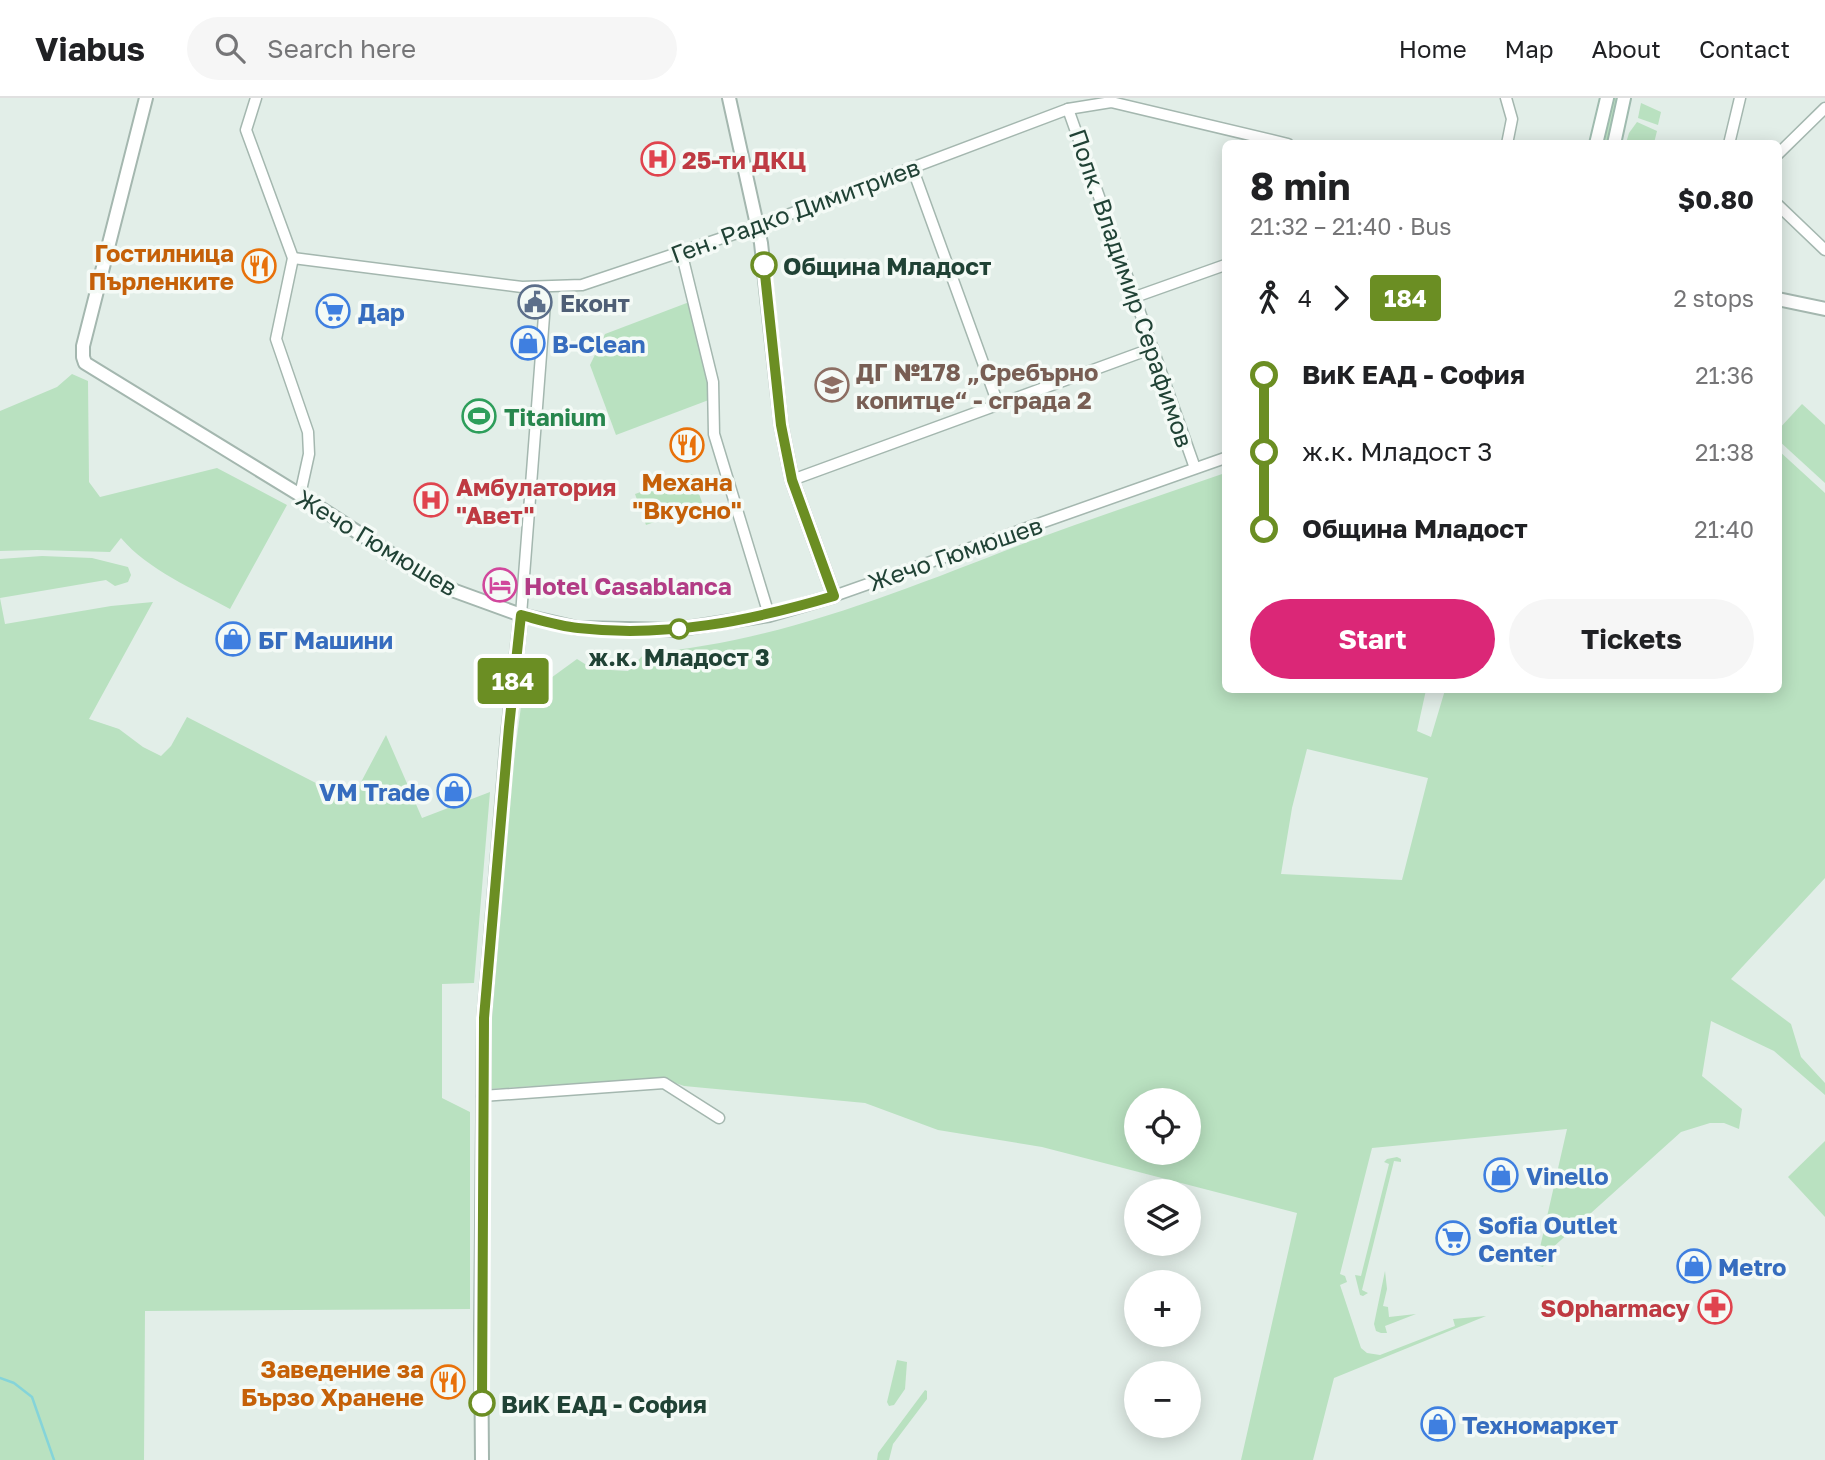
<!DOCTYPE html>
<meta charset="utf-8">
<style>
body{margin:0;font-family:"Golos Text",sans-serif;background:#f6f6f6;color:#202124;height:100vh;display:flex;flex-direction:column;font-size:26px;white-space:nowrap}
*{box-sizing:border-box;margin:0}
p{font-size:23px;color:#757577}
.icon{flex:none;width:38px;height:38px;fill:none;stroke:currentColor;stroke-width:2;stroke-linecap:round;stroke-linejoin:round}
.map{position:relative;flex:1;overflow:hidden}
.panel{position:absolute;left:1222px;top:42px;width:560px;height:553px;display:flex;flex-direction:column;background:#fff;border-radius:10px;box-shadow:0 4px 18px #0003}
.panel>*{flex:none}
.badge{padding:0 14px;border-radius:5px;font-size:24px;line-height:46px}
.fabs{position:absolute;left:1124px;top:990px;display:grid;gap:14px}
.fabs a{display:grid;place-items:center;width:77px;height:77px;border-radius:50%;background:#fff;box-shadow:0 4px 18px #0003;font-size:35px}
.map>.badge{position:absolute;translate:-50% -50%;box-shadow:0 0 0 4px #fff}
.legs{display:flex;align-items:center;gap:10px;height:77px;padding:0 28px;font-size:23px}
.legs p{margin-inline-start:auto}
.head{display:flex;align-items:center;justify-content:space-between;height:119px;padding:0 28px}
h1{font-size:38px;font-weight:700;line-height:52px}
.button{display:flex;gap:14px;margin-top:auto;padding:14px 28px}
.button a{flex:1;height:80px;border-radius:42px;background:#db2777;color:#fff;font-size:28px;font-weight:700;line-height:80px;text-align:center}
.button a+a{background:#f6f6f6;color:#202124}
ul{padding:0 28px;list-style:none}
li{display:flex;align-items:center;gap:24px;height:77px;font-size:26px}
li i{display:grid;place-items:center;width:10px;height:100%;margin:0 9px;background:currentColor}
li i::after{content:'';width:18px;height:18px;margin:-9px;border:5px solid;border-radius:50%;background:#fff}
li p{margin-inline-start:auto}
li:first-child i{background:linear-gradient(#0000 50%,currentColor 0)}
li:last-child i{background:linear-gradient(currentColor 50%,#0000 0)}
header{display:flex;align-items:center;gap:42px;box-sizing:border-box;height:98px;padding:0 35px;background:#fff;border-bottom:2px solid #e0e0e0}
header strong{font-size:33px}
nav{display:flex;gap:38px;margin-inline-start:auto;font-size:24px}
.search{width:490px;height:63px;background:#f6f6f6;display:flex;align-items:center;gap:18px;box-sizing:border-box;padding:0 24px;border-radius:38px;color:#757577;font-size:26px}
.map>svg:first-child{display:block}
.green{fill:#b9e1c0;fill-rule:evenodd}
.lines{fill:none;stroke-linecap:round;stroke-linejoin:round}
.stream{stroke:#85d4d9;stroke-width:2.5}
.minor-casing{stroke:#a4b7af;stroke-width:13}
.tertiary-casing{stroke:#a4b7af;stroke-width:16}
.secondary-casing{stroke:#9fbbaf;stroke-width:16}
.minor{stroke:#fff;stroke-width:10}
.tertiary{stroke:#fff;stroke-width:12}
.secondary{stroke:#fff;stroke-width:12}
.line-1-casing{stroke:#fff;stroke-width:16}
.line-1{stroke:#6b8e23;stroke-width:10}
.stop-1-dot{fill:#fff;stroke:#6b8e23;stroke-width:3.5}
.labels{text-anchor:middle;dominant-baseline:central;stroke-width:7;stroke-linejoin:round;paint-order:stroke}
.health-label{font-size:24px;font-weight:bold;fill:#be3a42;stroke:#f4faf6;text-anchor:start}
.street-label{font-size:24px;fill:#204235;stroke:#f4faf6}
.food-label{font-size:24px;font-weight:bold;fill:#c56008;stroke:#f4faf6;text-anchor:end}
.stop-label{font-size:24px;font-weight:bold;fill:#204235;stroke:#f4faf6;text-anchor:start}
.service-label{font-size:24px;font-weight:bold;fill:#4e5e75;stroke:#f4faf6;text-anchor:start}
.shop-label{font-size:24px;font-weight:bold;fill:#366cbe;stroke:#f4faf6;text-anchor:start}
.education-label{font-size:24px;font-weight:bold;fill:#785e54;stroke:#f4faf6;text-anchor:start}
.leisure-label{font-size:24px;font-weight:bold;fill:#27864d;stroke:#f4faf6;text-anchor:start}
.hotel-label{font-size:24px;font-weight:bold;fill:#b23c85;stroke:#f4faf6;text-anchor:start}
</style>
<header>
<strong>Viabus</strong>
<div class="search"><svg class="icon" aria-label="search" viewBox="0 0 24 24"><circle cx="10" cy="10" r="6"/><path d="M15 15l6 6"/></svg>Search here</div>
<nav><a>Home</a><a>Map</a><a>About</a><a>Contact</a></nav>
</header>
<div class="map">
<svg width="1825" height="1362" viewBox="0 0 1825 1362">
<rect width="100%" height="100%" fill="#e2eee8"/>
<g class="green">
<polygon points="1613,0 1619,0 1608,45 1603,46"/>
<polygon points="1641,5 1661,14 1658,27 1638,20"/>
<polygon points="1637,24 1657,33 1654,45 1626,45 1629,35"/>
<polygon points="692,203 714,300 616,337 590,267 605,236"/>
<path d="M72 276 88 283 89 384 100 399 217 370 287 407 230 511C194 491 148 472 121 440L110 454 37 452 0 453V313L57 289Z"/>
<polygon points="1802,306 1825,327 1825,385 1778,342 1778,332"/>
<path d="M1778 352 1825 395V780L1731 881 1791 926 1801 959 1825 985V997L1774 953 1711 923 1702 978 1742 1011 1739 1031 1724 1025H1710L1681 1034 1551 1151 1543 1169 1536 1167 1567 1031 1372 1050 1340 1176 1345 1178 1347 1184 1340 1187 1361 1250 1367 1255 1380 1257 1455 1228 1453 1221 1486 1218 1334 1280 1313 1362H1241L1297 1115 1042 1049 938 1032 865 1005 684 988 661 980 489 991V928L512 676 522 601 577 561 593 571 628 573 645 555C777 545 903 492 1025 445 1091 421 1158 398 1225 375V592H1426L1417 633 1431 639 1445 592H1778ZM1307 651 1428 680 1402 782 1281 776 1292 710ZM1136 1003H1188V1055H1136Z"/>
<polygon points="692,376 703,407 646,427 635,396"/>
<polygon points="42,458 92,460 128,469 131,477 128,484 115,488 106,482 0,500 5,526 111,508 153,504 89,621 119,631 143,649 161,658 171,648 187,619 351,703 386,637 422,720 490,694 474,885 442,886 442,1000 470,1014 470,1211 145,1213 144,1362 0,1362 0,461"/>
<polygon points="1825,1043 1825,1119 1788,1079"/>
<polygon points="1397,1059 1401,1061 1401,1064 1394,1063 1362,1192 1368,1195 1363,1198 1360,1197 1355,1177 1361,1178 1389,1066 1384,1064 1387,1061"/>
<polygon points="1385,1173 1387,1191 1383,1208 1388,1209 1389,1219 1416,1216 1385,1228 1387,1235 1381,1235 1376,1233 1374,1226"/>
<polygon points="897,1262 907,1264 905,1291 894,1307 889,1308 887,1304"/>
<polygon points="925,1292 927,1293 927,1301 893,1346 889,1362 877,1362 878,1355"/>
</g>
<g class="lines">
<polyline class="stream" points="0,1280 14,1285 32,1299 54,1362"/>
<defs>
<g id="minor">
<polyline points="256,0 246,32 293,160 276,241 308,334 309,356 300,397"/>
<polyline points="1506,0 1512,21 1507,46"/>
<polyline points="1068,11 1195,370"/>
<polyline points="1729,46 1740,0"/>
<polyline points="1778,56 1825,10"/>
<polyline points="912,69 998,306"/>
<polyline points="1778,107 1825,152"/>
<polyline points="681,153 713,284 714,336 769,517"/>
<polyline points="293,160 522,189 582,187 758,128 1068,11 1111,4 1288,46"/>
<polyline points="1135,199 1225,167"/>
<polyline points="792,382 1153,250"/>
<polyline points="834,498 1225,360"/>
<polyline points="521,517 545,205 539,189"/>
<polyline points="482,998 664,985 719,1020"/>
</g>
<g id="tertiary">
<polyline points="146,0 83,248 83,259 85,265 300,397 416,472 455,493 521,517 577,530 674,532 769,517 834,498 792,382 781,327 761,145 729,0"/>
<polyline points="1778,201 1825,211"/>
<polyline points="482,1362 481,1232 484,920 508,635 521,517"/>
</g>
<g id="secondary">
<polyline points="1596,46 1607,0"/>
<polyline points="1614,46 1624,0"/>
</g>
</defs>
<use href="#minor" class="minor-casing"/>
<use href="#tertiary" class="tertiary-casing"/>
<use href="#secondary" class="secondary-casing"/>
<use href="#minor" class="minor"/>
<use href="#tertiary" class="tertiary"/>
<use href="#secondary" class="secondary"/>
</g>
<g class="lines">
<defs>
<path id="line-1" d="M482 1305 484 920 509 629 521 517C540 522 559 528 578 530 666 540 750 523 834 498L792 382 781 327 764 167"/>
</defs>
<use href="#line-1" class="line-1-casing"/>
<use href="#line-1" class="line-1"/>
</g>
<defs>
<symbol id="hospital-ring" viewBox="-11 -11 22 22"><circle r="9.5" fill="#f4faf6" stroke="#e0444e" stroke-width="1.5"/><path d="M-5-5h3v3.5h4V-5h3V5h-3V1.5h-4V5h-3Z" fill="#e0444e"/></symbol>
<symbol id="restaurant-ring" viewBox="-11 -11 22 22"><circle r="9.5" fill="#f4faf6" stroke="#e8710a" stroke-width="1.5"/><path d="M-5-6h1v4h1v-4h1v4h1v-4h1v5L-1.5 .5V6h-2V.5L-5-1ZM5-6V6H3V1.5H1.5Q1.5-4 5-6Z" fill="#e8710a"/></symbol>
<symbol id="civic-ring" viewBox="-11 -11 22 22"><circle r="9.5" fill="#f4faf6" stroke="#5c6f8a" stroke-width="1.5"/><path d="M-.6-6.5H3V-4.5H.6V-3L4-1V1h2V6H-6V1h2V-1L-.6-3ZM-1.2 2.5V6h2.4V2.5Z" fill="#5c6f8a"/></symbol>
<symbol id="supermarket-ring" viewBox="-11 -11 22 22"><circle r="9.5" fill="#f4faf6" stroke="#3f7fe0" stroke-width="1.5"/><path d="M-6-5.5h2.5l.6 2H6L4.5 2H-2.5L-4.4-4H-6ZM-1.5 3.2a1.3 1.3 0 1 0 .1 0ZM3 3.2a1.3 1.3 0 1 0 .1 0Z" fill="#3f7fe0"/></symbol>
<symbol id="shop-ring" viewBox="-11 -11 22 22"><circle r="9.5" fill="#f4faf6" stroke="#3f7fe0" stroke-width="1.5"/><path d="M-5-2.5h2.3a2.7 3.5 0 0 1 5.4 0H5L5.5 6h-11ZM-1.5-2.5h3a1.5 2.3 0 0 0-3 0Z" fill="#3f7fe0"/></symbol>
<symbol id="school-ring" viewBox="-11 -11 22 22"><circle r="9.5" fill="#f4faf6" stroke="#8d6e63" stroke-width="1.5"/><path d="M0-5L7-2L0 1L-7-2ZM-4 1L0 2.5L4 1V4Q0 6-4 4Z" fill="#8d6e63"/></symbol>
<symbol id="stadium-ring" viewBox="-11 -11 22 22"><circle r="9.5" fill="#f4faf6" stroke="#2e9e5b" stroke-width="1.5"/><path d="M0-5a6.5 5 0 1 0 0 10a6.5 5 0 1 0 0-10ZM-3.5-1.8h7v3.6h-7Z" fill="#2e9e5b"/></symbol>
<symbol id="hotel-ring" viewBox="-11 -11 22 22"><circle r="9.5" fill="#f4faf6" stroke="#d1479c" stroke-width="1.5"/><path d="M-6-4.5h1.5V1H6V5H4.5V3h-9V5H-6ZM-4 0a1.8 1.8 0 1 1 3.6 0ZM.5 0V-2.5h3Q6-2.5 6 0Z" fill="#d1479c"/></symbol>
<symbol id="pharmacy-ring" viewBox="-11 -11 22 22"><circle r="9.5" fill="#f4faf6" stroke="#e0444e" stroke-width="1.5"/><path d="M-2-6h4v4h4v4h-4v4h-4v-4h-4v-4h4Z" fill="#e0444e"/></symbol>
</defs>
<g fill-rule="evenodd">
<use href="#hospital-ring" x="639" y="42" width="38" height="38"/>
<use href="#restaurant-ring" x="240" y="149" width="38" height="38"/>
<use href="#civic-ring" x="516" y="185" width="38" height="38"/>
<use href="#supermarket-ring" x="314" y="194" width="38" height="38"/>
<use href="#shop-ring" x="509" y="226" width="38" height="38"/>
<use href="#school-ring" x="813" y="268" width="38" height="38"/>
<use href="#stadium-ring" x="460" y="299" width="38" height="38"/>
<use href="#restaurant-ring" x="668" y="328" width="38" height="38"/>
<use href="#hospital-ring" x="412" y="383" width="38" height="38"/>
<use href="#hotel-ring" x="481" y="468" width="38" height="38"/>
<use href="#shop-ring" x="214" y="522" width="38" height="38"/>
<use href="#shop-ring" x="435" y="674" width="38" height="38"/>
<use href="#shop-ring" x="1482" y="1058" width="38" height="38"/>
<use href="#supermarket-ring" x="1434" y="1121" width="38" height="38"/>
<use href="#shop-ring" x="1675" y="1149" width="38" height="38"/>
<use href="#pharmacy-ring" x="1696" y="1190" width="38" height="38"/>
<use href="#restaurant-ring" x="429" y="1265" width="38" height="38"/>
<use href="#shop-ring" x="1419" y="1307" width="38" height="38"/>
</g>
<g class="stop-1-dot">
<circle cx="764" cy="167" r="12"/>
<circle cx="679" cy="531" r="9"/>
<circle cx="482" cy="1305" r="12"/>
</g>
<g class="labels">
<g class="health-label">
<text x="682" y="61">25-ти ДКЦ</text>
<text x="456" y="388">Амбулатория<tspan x="456" dy="28">"Авет"</tspan></text>
<text x="1690" y="1209" text-anchor="end">SOpharmacy</text>
</g>
<g class="street-label">
<text transform="translate(795 112) rotate(-20)">Ген. Радко Димитриев</text>
<text transform="translate(1132 190) rotate(71)">Полк. Владимир Серафимов</text>
<text transform="translate(377 444) rotate(31)">Жечо Гюмюшев</text>
<text transform="translate(955 455) rotate(-19)">Жечо Гюмюшев</text>
</g>
<g class="food-label">
<text x="234" y="154">Гостилница<tspan x="234" dy="28">Пърленките</tspan></text>
<text x="687" y="383" text-anchor="middle">Механа<tspan x="687" dy="28">"Вкусно"</tspan></text>
<text x="424" y="1270">Заведение за<tspan x="424" dy="28">Бързо Хранене</tspan></text>
</g>
<g class="stop-label">
<text x="783" y="167">Община Младост</text>
<text x="679" y="558" text-anchor="middle">ж.к. Младост 3</text>
<text x="501" y="1305">ВиК ЕАД - София</text>
</g>
<g class="service-label">
<text x="560" y="204">Еконт</text>
</g>
<g class="shop-label">
<text x="358" y="213">Дар</text>
<text x="552" y="245">B-Clean</text>
<text x="258" y="541">БГ Машини</text>
<text x="430" y="693" text-anchor="end">VM Trade</text>
<text x="1526" y="1077">Vinello</text>
<text x="1478" y="1126">Sofia Outlet<tspan x="1478" dy="28">Center</tspan></text>
<text x="1718" y="1168">Metro</text>
<text x="1462" y="1326">Техномаркет</text>
</g>
<g class="education-label">
<text x="856" y="273">ДГ №178 „Сребърно<tspan x="856" dy="28">копитце“ - сграда 2</tspan></text>
</g>
<g class="leisure-label">
<text x="504" y="318">Titanium</text>
</g>
<g class="hotel-label">
<text x="524" y="487">Hotel Casablanca</text>
</g>
</g>
</svg>
<div class="fabs">
<a><svg class="icon" aria-label="locate" viewBox="0 0 24 24"><circle cx="12" cy="12" r="6"/><path d="M12 2v4M12 18v4M2 12h4M18 12h4"/></svg></a>
<a><svg class="icon" aria-label="layers" viewBox="0 0 24 24"><path d="M12 4l9 5-9 5-9-5zM3 14l9 5 9-5"/></svg></a>
<a>+</a>
<a>−</a>
</div>
<b class="badge" style="left:513px;top:583px;background:#6b8e23;color:#fff">184</b>
<section class="panel">
<div class="head"><div><h1>8 min</h1><p>21:32 – 21:40 · Bus</p></div><b>$0.80</b></div>
<div class="legs"><svg class="icon" aria-label="walk" viewBox="0 0 24 24"><circle cx="13" cy="4" r="2"/><path d="M13 8l-2 6 4 7M11 14l-3 7M7 12l3-4h3l4 4"/></svg>4<svg class="icon" aria-label="forward" viewBox="0 0 24 24"><path d="M9 5l7 7-7 7"/></svg><b class="badge" style="background:#6b8e23;color:#fff">184</b><p>2 stops</p></div>
<ul>
<li><i style="color:#6b8e23"></i><b>ВиК ЕАД - София</b><p>21:36</p></li>
<li><i style="color:#6b8e23"></i><span>ж.к. Младост 3</span><p>21:38</p></li>
<li><i style="color:#6b8e23"></i><b>Община Младост</b><p>21:40</p></li>
</ul>
<div class="button"><a>Start</a><a>Tickets</a></div>
</section>
</div>
